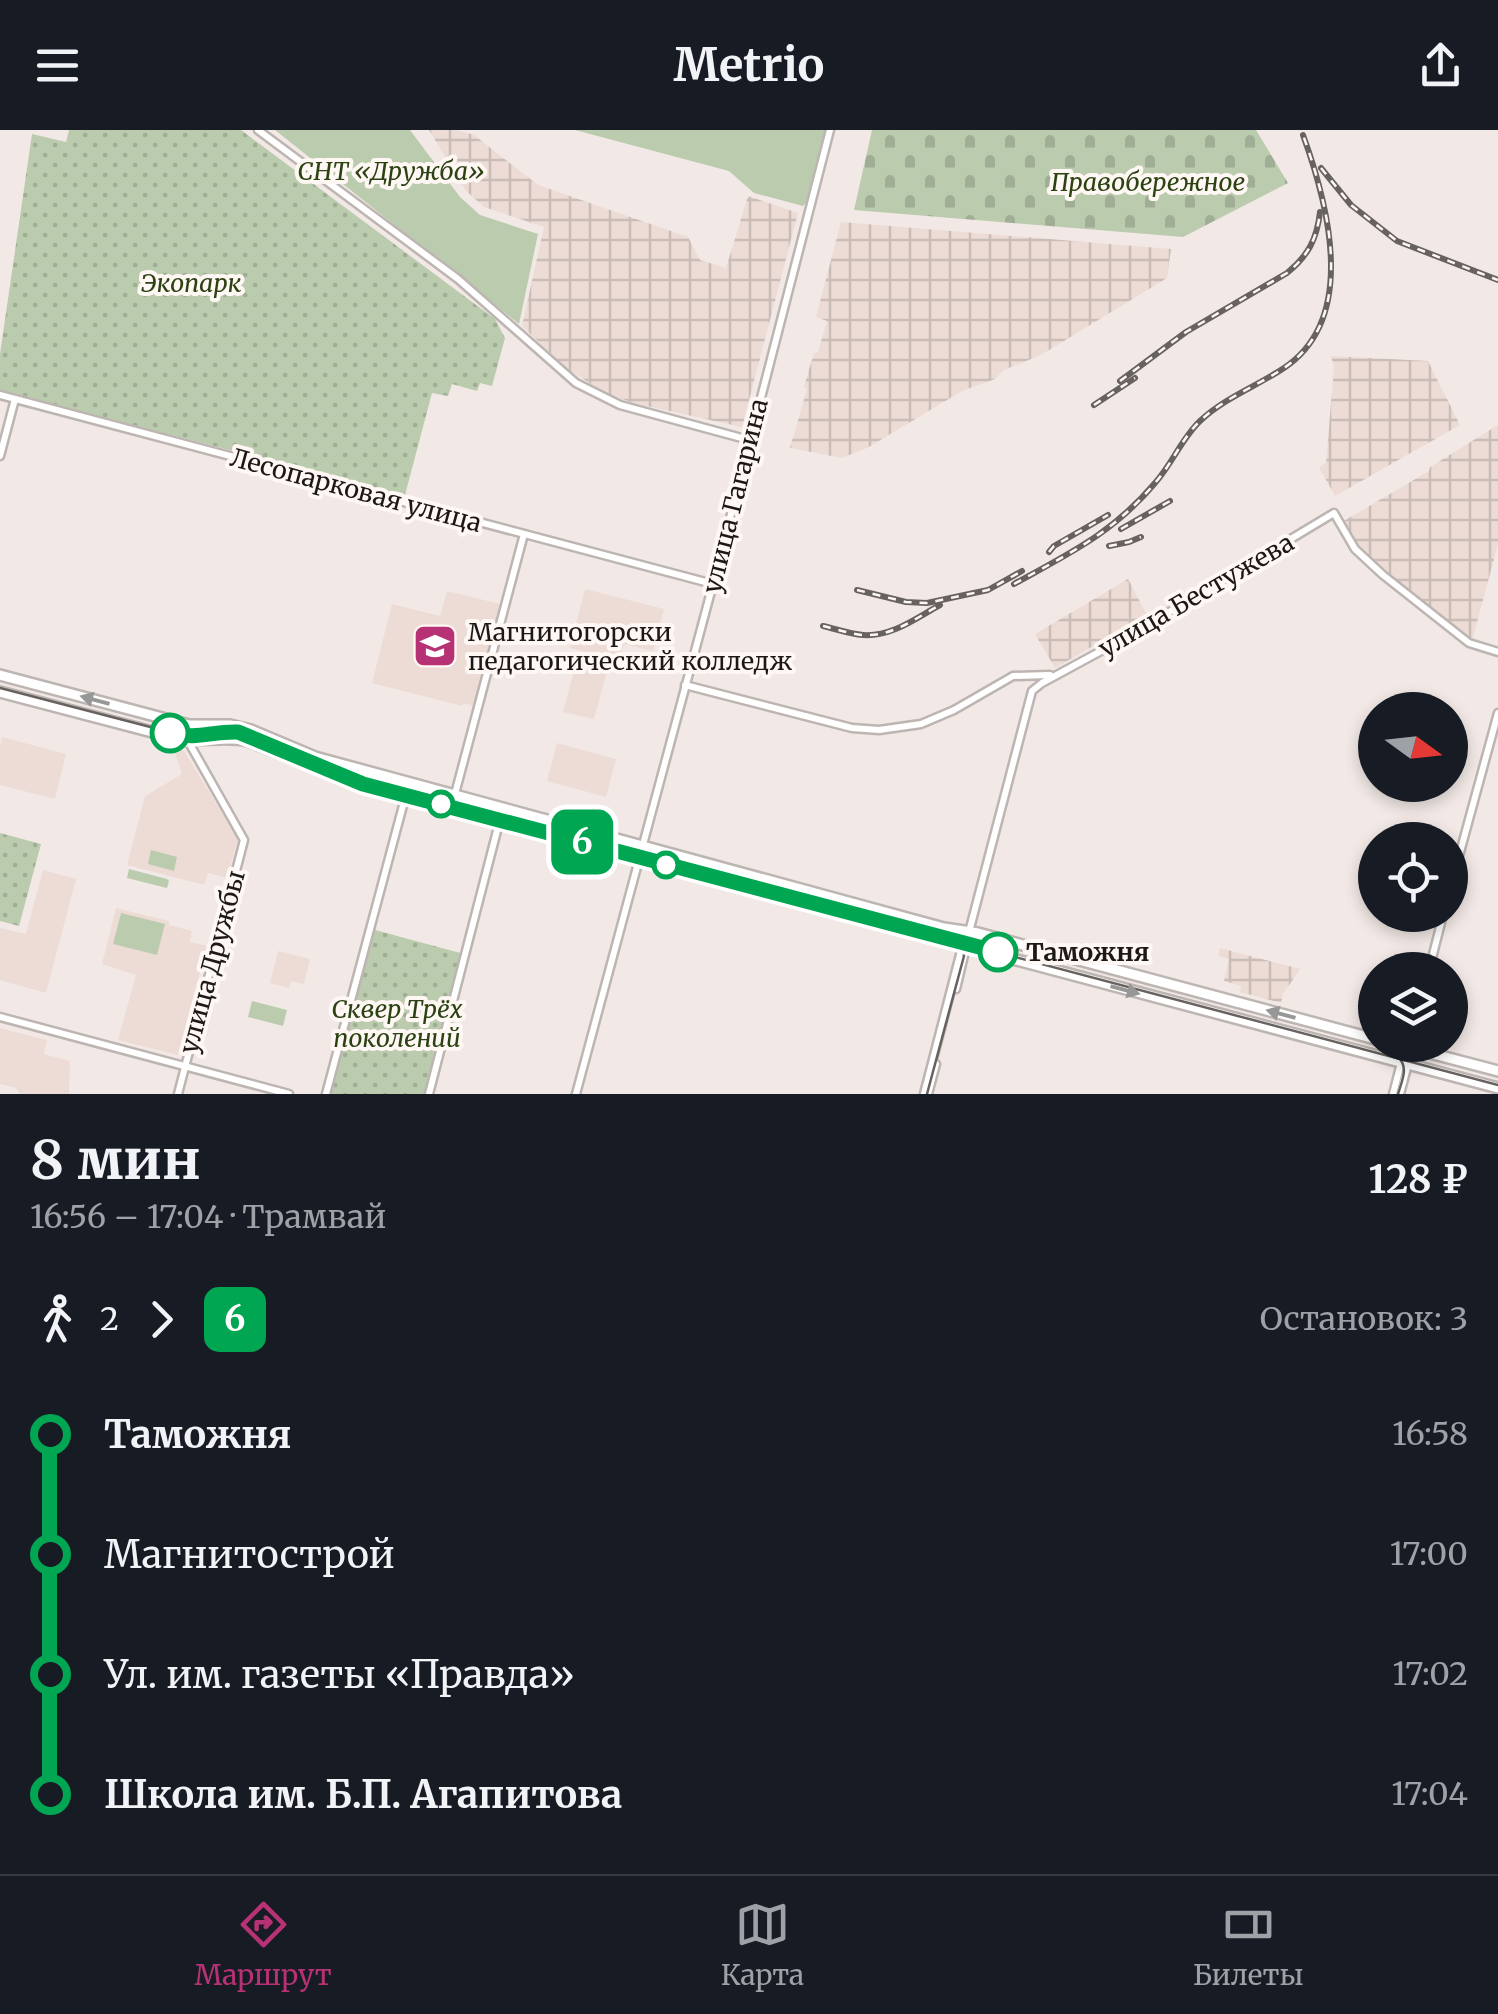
<!DOCTYPE html>
<html lang="ru">
<meta charset="utf-8">
<style>
body{margin:0;font-family:Merriweather,serif;background:#242831;color:#f1f3f6;height:100vh;display:flex;flex-direction:column;font-size:38px;white-space:nowrap}
*{box-sizing:border-box;margin:0}
p{font-size:32px;color:#9ea1a6}
.icon{flex:none;width:55px;height:55px;fill:none;stroke:currentColor;stroke-width:2;stroke-linecap:round;stroke-linejoin:round}
.map{position:relative;height:964px;overflow:hidden}
.drawer{display:flex;flex-direction:column;background:#171b24;flex:1}
.drawer>*{flex:none}
.badge{padding:0 20px;border-radius:15px;font-size:35px;line-height:65px}
.needle{width:65px;rotate:105deg}
.controls{position:absolute;left:1358px;top:562px;display:grid;gap:20px}
.controls a{display:grid;place-items:center;width:110px;height:110px;border-radius:50%;background:#171b24;box-shadow:0 5px 15px #0003;font-size:50px}
.map>.badge{position:absolute;translate:-50% -50%;box-shadow:0 0 0 5px #fff}
.legs{display:flex;align-items:center;gap:15px;height:110px;padding:0 30px;font-size:32px}
.legs p{margin-inline-start:auto}
.summary{display:flex;align-items:center;justify-content:space-between;height:170px;padding:0 30px}
h1{font-size:55px;font-weight:700;line-height:75px}
ul{padding:0 30px;list-style:none}
li{display:flex;align-items:center;gap:35px;height:120px;font-size:38px}
li i{display:grid;place-items:center;width:15px;height:100%;margin:0 12px;background:currentColor}
li i::after{content:'';width:25px;height:25px;margin:-12px;border:8px solid;border-radius:50%;background:#171b24}
li p{margin-inline-start:auto}
li:first-child i{background:linear-gradient(#0000 50%,currentColor 0)}
li:last-child i{background:linear-gradient(currentColor 50%,#0000 0)}
header{display:flex;justify-content:space-between;align-items:center;height:130px;padding:0 30px;background:#171b24;font-size:45px;font-weight:700}
.tab-bar{display:flex;justify-content:space-around;align-items:center;height:140px;border-top:2px solid #363941;background:#171b24;font-size:28px;color:#9ea1a6}
.tab-bar a{display:grid;justify-items:center;gap:5px}
.tab-bar .active{color:#b73275}
.map>svg:first-child{display:block}
.built{fill:#ecdcd5}
.industrial{fill:url(#industrial-grid)}
.grass{fill:url(#grass-dots)}
.cemetery{fill:url(#cemetery-stones)}
.garden{fill:#bbcbae}
.lines{fill:none;stroke-linecap:round;stroke-linejoin:round}
.tertiary-casing{stroke:#bdb5b1;stroke-width:11}
.secondary-casing{stroke:#bdb5b1;stroke-width:11}
.primary-casing{stroke:#bdb5b1;stroke-width:14}
.tertiary{stroke:#fff;stroke-width:6}
.secondary{stroke:#fff;stroke-width:6}
.primary{stroke:#fff;stroke-width:9}
.tram{stroke:#676260;stroke-width:2.5}
.rail-casing{stroke:#676260;stroke-width:6}
.rail{stroke:#fff7f3;stroke-width:2.5;stroke-dasharray:8;stroke-linecap:butt}
.oneway{fill:#989797}
.line-1-casing{stroke:#fff;stroke-width:22}
.line-1{stroke:#00a651;stroke-width:15}
.stop-1-dot{fill:#fff;stroke:#00a651;stroke-width:5}
.labels{text-anchor:middle;dominant-baseline:central;stroke-width:8;stroke-linejoin:round;paint-order:stroke}
.park-label{font-size:25px;font-style:italic;fill:#2b4213;stroke:#fff7f3}
.street-label{font-size:25px;fill:#1b1817;stroke:#fff7f3}
.poi-label{font-size:25px;fill:#1b1817;stroke:#fff7f3;text-anchor:start}
.stop-label{font-size:25px;font-weight:bold;fill:#1b1817;stroke:#fff7f3;text-anchor:start}
</style>
<header><svg class="icon" aria-label="menu" viewBox="0 0 24 24"><path d="M4 6h16M4 12h16M4 18h16"/></svg>Metrio<svg class="icon" aria-label="share" viewBox="0 0 24 24"><path d="M12 15V3M7 8l5-5 5 5M5 13v7h14v-7"/></svg></header>
<div class="map">
<svg width="1498" height="964" viewBox="0 0 1498 964">
<defs>
<pattern id="industrial-grid" width="8" height="8" patternUnits="userSpaceOnUse" patternTransform="scale(2.5)"><rect width="8" height="8" fill="#ecdcd5"/><path d="M0 4h8M4 0v8" fill="none" stroke="#cabcb6"/></pattern>
<pattern id="grass-dots" width="8" height="8" patternUnits="userSpaceOnUse" patternTransform="scale(2.5)"><rect width="8" height="8" fill="#bbcbae"/><path d="M2 2h.1M6 6h.1" fill="none" stroke="#a0ae95" stroke-width="1.8" stroke-linecap="round"/></pattern>
<pattern id="cemetery-stones" width="16" height="16" patternUnits="userSpaceOnUse" patternTransform="scale(2.5)"><rect width="16" height="16" fill="#bbcbae"/><path d="M2 7V4a2 2 0 0 1 4 0v3zM10 15v-3a2 2 0 0 1 4 0v3z" fill="#a0ae95"/></pattern>
</defs>
<rect width="100%" height="100%" fill="#f2e9e6"/>
<g class="built">
<polygon points="585,459 664,479 653,521 624,514 619,531 570,518"/>
<polygon points="447,461 500,474 473,576 463,573 462,576 372,553 392,474 440,486"/>
<polygon points="576,533 607,541 594,589 563,582"/>
<polygon points="2,607 66,624 55,669 0,655 0,616"/>
<polygon points="557,613 616,629 606,667 547,651"/>
<polygon points="173,617 184,621 238,709 227,748 208,743 204,755 127,735 145,666 182,644"/>
<polygon points="43,740 76,749 46,863 0,850 0,798 26,804"/>
<polygon points="116,778 169,791 169,795 192,801 190,812 207,816 178,925 118,910 136,845 102,834"/>
<polygon points="278,821 310,829 304,854 291,851 289,858 270,853"/>
<polygon points="0,898 47,910 44,924 70,931 69,964 20,964 16,958 0,954"/>
</g>
<g class="industrial">
<polygon points="429,0 457,0 474,5 538,55 688,107 700,130 726,138 748,66 798,83 742,297 633,273 602,261 566,238 522,196 544,97 484,77 466,61"/>
<polygon points="841,92 1171,119 1167,148 1041,225 1004,240 995,249 962,261 867,318 842,328 790,318 807,259 804,257 810,236 814,223 818,222 827,191 816,187"/>
<polygon points="1331,226 1428,231 1460,295 1335,366 1319,337 1326,333 1334,237"/>
<polygon points="1498,295 1498,414 1472,511 1387,443 1353,410 1342,392 1429,341 1430,337"/>
<polygon points="1128,449 1147,485 1055,538 1035,504"/>
<polygon points="1220,818 1300,839 1283,864 1281,873 1240,862 1241,856 1224,851 1229,829 1218,826"/>
</g>
<g class="grass">
<polygon points="69,0 241,0 495,189 505,208 492,256 480,253 477,261 452,254 448,266 432,263 405,365 0,261 0,224 32,4 66,12"/>
<polygon points="0,703 41,714 19,796 0,791"/>
<polygon points="375,800 464,824 426,964 331,964"/>
</g>
<polygon class="cemetery" points="872,0 1256,0 1288,53 1183,107 854,80"/>
<g class="garden">
<polygon points="275,0 410,0 460,67 480,85 538,104 519,194"/>
<polygon points="575,0 827,0 808,71 803,76 754,63 729,41"/>
<polygon points="151,720 177,727 174,741 148,734"/>
<polygon points="129,739 167,749 169,751 167,758 127,748"/>
<polygon points="121,783 165,794 157,825 113,814"/>
<polygon points="252,871 287,880 283,896 248,887"/>
</g>
<g class="lines">
<defs>
<g id="tertiary">
<polyline points="685,555 852,598 879,600 921,594 954,580 1013,546 1050,545"/>
<polyline points="451,679 524,404"/>
<polyline points="1450,759 1498,583"/>
<polyline points="969,802 1032,561 1042,553 1136,502 1334,383 1355,419 1383,445 1469,513 1498,522"/>
<polyline points="1429,840 1443,785"/>
<polyline points="178,964 244,710 188,611 189,595"/>
<polyline points="326,964 405,668"/>
<polyline points="429,964 499,693"/>
</g>
<g id="secondary">
<polyline points="258,0 458,149 576,253 620,275 749,310"/>
<polyline points="0,265 713,454"/>
<polyline points="0,326 15,269"/>
<polyline points="956,859 967,813"/>
<polyline points="0,887 289,964"/>
<polyline points="576,964 713,454 830,0"/>
<polyline points="924,964 962,817 969,802"/>
<polyline points="928,964 936,934"/>
<polyline points="1393,964 1401,933 1409,918"/>
<polyline points="1400,964 1408,934"/>
</g>
<g id="primary">
<polyline points="0,545 189,595 230,595 251,600 315,627 944,798 978,803 1375,909"/>
<path d="M0 562 175 608C200 613 224 605 248 611L362 656 1498 958"/>
<polyline points="1399,915 1498,941"/>
</g>
</defs>
<use href="#tertiary" class="tertiary-casing"/>
<use href="#secondary" class="secondary-casing"/>
<use href="#primary" class="primary-casing"/>
<use href="#tertiary" class="tertiary"/>
<use href="#secondary" class="secondary"/>
<use href="#primary" class="primary"/>
<g class="tram">
<polyline points="0,558 185,606 238,602 363,654 1498,955"/>
<path d="M1396 926C1410 935 1402 951 1398 964"/>
<polyline points="927,964 964,826 963,817 957,809"/>
</g>
<defs>
<g id="rail">
<polyline points="1321,38 1351,75 1397,111 1498,150"/>
<path d="M1120 251 1186 202 1287 143C1308 126 1317 109 1320 82"/>
<polyline points="1094,275 1135,248"/>
<polyline points="1121,399 1170,371"/>
<polyline points="1109,416 1129,412 1141,407"/>
<polyline points="1049,422 1054,416 1108,385"/>
<path d="M1014 454C1070 423 1113 403 1155 353 1172 334 1182 308 1200 291 1224 268 1257 256 1284 238 1359 188 1328 74 1303 5"/>
<polyline points="857,460 906,472 927,473 988,460 1022,441"/>
<path d="M823 496C836 499 850 504 863 505 892 507 916 488 940 475"/>
</g>
</defs>
<use href="#rail" class="rail-casing"/>
<use href="#rail" class="rail"/>
</g>
<defs><path id="oneway-solid" d="M-6-.8H1V-3.2L6.5 0L1 3.2V.8H-6Z" transform="scale(2.5)"/></defs>
<g class="oneway">
<use href="#oneway-solid" transform="translate(95 570) rotate(-165)"/>
<use href="#oneway-solid" transform="translate(1125 860) rotate(15)"/>
<use href="#oneway-solid" transform="translate(1281 884) rotate(-165)"/>
</g>
<g class="lines">
<defs>
<path id="line-1" d="M170 603C199 610 211 601 238 602L363 654 998 822"/>
</defs>
<use href="#line-1" class="line-1-casing"/>
<use href="#line-1" class="line-1"/>
</g>
<defs>
<symbol id="university-square" viewBox="-11 -11 22 22"><rect x="-9" y="-9" width="18" height="18" rx="4" fill="#b73275" stroke="#fff7f3"/><path d="M0-5L7-2L0 1L-7-2ZM-4 1L0 2.5L4 1V4Q0 6-4 4Z" fill="#fff"/></symbol>
</defs>
<g fill-rule="evenodd">
<use href="#university-square" x="410" y="491" width="50" height="50"/>
</g>
<g class="stop-1-dot">
<circle cx="170" cy="603" r="18"/>
<circle cx="441" cy="674" r="12"/>
<circle cx="666" cy="735" r="12"/>
<circle cx="998" cy="822" r="18"/>
</g>
<g class="labels">
<g class="park-label">
<text x="391" y="41">СНТ «Дружба»</text>
<text x="1148" y="52">Правобережное</text>
<text x="191" y="153">Экопарк</text>
<text x="397" y="879">Сквер Трёх<tspan x="397" dy="29">поколений</tspan></text>
</g>
<g class="street-label">
<text transform="translate(356 360) rotate(15)">Лесопарковая улица</text>
<text transform="translate(735 366) rotate(-76)">улица Гагарина</text>
<text transform="translate(1196 465) rotate(-30)">улица Бестужева</text>
<text transform="translate(212 832) rotate(-75)">улица Дружбы</text>
</g>
<g class="poi-label">
<text x="468" y="502">Магнитогорски<tspan x="468" dy="29">педагогический колледж</tspan></text>
</g>
<g class="stop-label">
<text x="1026" y="822">Таможня</text>
</g>
</g>
</svg>
<div class="controls">
<a><svg class="needle" viewBox="-14 -14 28 28"><path d="M0-13l5 13h-10z" fill="#e53935"/><path d="M0 13l5-13h-10z" fill="#9ea1a6"/></svg></a>
<a><svg class="icon" aria-label="locate" viewBox="0 0 24 24"><circle cx="12" cy="12" r="6"/><path d="M12 2v4M12 18v4M2 12h4M18 12h4"/></svg></a>
<a><svg class="icon" aria-label="layers" viewBox="0 0 24 24"><path d="M12 4l9 5-9 5-9-5zM3 14l9 5 9-5"/></svg></a>
</div>
<b class="badge" style="left:582px;top:712px;background:#00a651;color:#fff">6</b>
</div>
<section class="drawer">
<div class="summary"><div><h1>8 мин</h1><p>16:56 – 17:04 · Трамвай</p></div><b>128 ₽</b></div>
<div class="legs"><svg class="icon" aria-label="walk" viewBox="0 0 24 24"><circle cx="13" cy="4" r="2"/><path d="M13 8l-2 6 4 7M11 14l-3 7M7 12l3-4h3l4 4"/></svg>2<svg class="icon" aria-label="forward" viewBox="0 0 24 24"><path d="M9 5l7 7-7 7"/></svg><b class="badge" style="background:#00a651;color:#fff">6</b><p>Остановок: 3</p></div>
<ul>
<li><i style="color:#00a651"></i><b>Таможня</b><p>16:58</p></li>
<li><i style="color:#00a651"></i><span>Магнитострой</span><p>17:00</p></li>
<li><i style="color:#00a651"></i><span>Ул. им. газеты «Правда»</span><p>17:02</p></li>
<li><i style="color:#00a651"></i><b>Школа им. Б.П. Агапитова</b><p>17:04</p></li>
</ul>
</section>
<nav class="tab-bar">
<a class="active"><svg class="icon" aria-label="directions" viewBox="0 0 24 24"><path d="M12 3l9 9-9 9-9-9zM9 14v-3h6M13 9l2 2-2 2"/></svg>Маршрут</a>
<a><svg class="icon" aria-label="map" viewBox="0 0 24 24"><path d="M3 6l6-2 6 2 6-2v14l-6 2-6-2-6 2zM9 4v14M15 6v14"/></svg>Карта</a>
<a><svg class="icon" aria-label="tickets" viewBox="0 0 24 24"><path d="M3 7h18v10H3zM15 7v10"/></svg>Билеты</a>
</nav>
